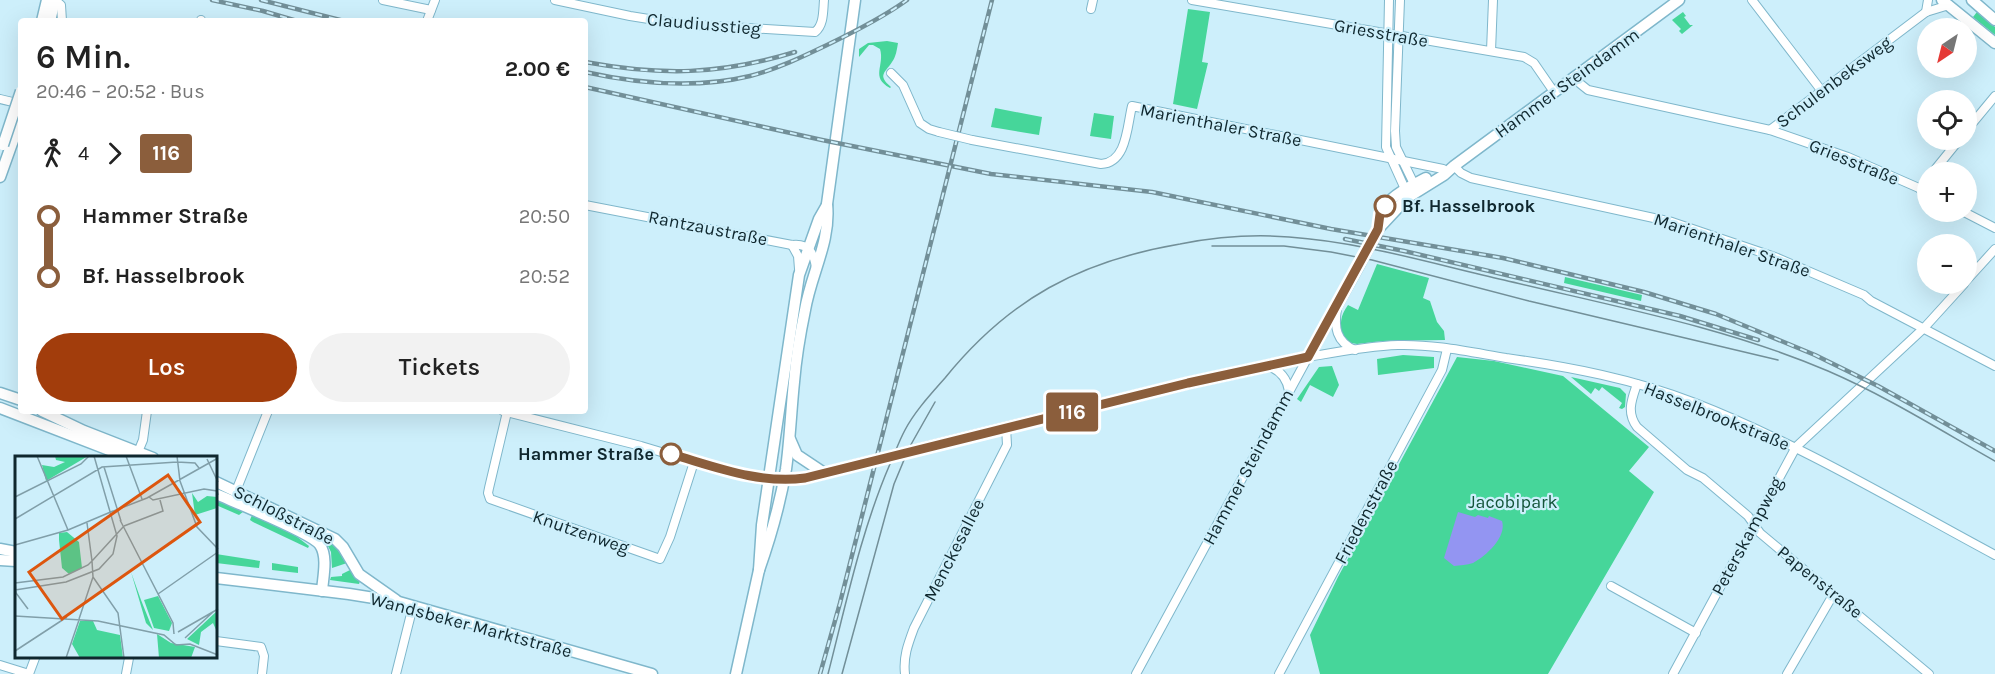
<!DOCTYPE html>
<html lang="de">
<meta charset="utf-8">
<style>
body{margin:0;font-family:Karla,sans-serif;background:#f2f2f2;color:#222;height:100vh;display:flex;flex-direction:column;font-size:22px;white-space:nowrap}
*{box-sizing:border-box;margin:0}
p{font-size:20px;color:#767676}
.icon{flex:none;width:33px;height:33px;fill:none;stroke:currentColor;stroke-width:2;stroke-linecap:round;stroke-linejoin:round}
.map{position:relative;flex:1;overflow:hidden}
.sheet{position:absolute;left:18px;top:18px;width:570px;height:396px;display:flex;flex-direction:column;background:#fff;border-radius:6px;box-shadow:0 6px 24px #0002}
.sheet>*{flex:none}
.badge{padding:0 12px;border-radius:4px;font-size:21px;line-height:39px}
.needle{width:39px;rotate:215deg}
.controls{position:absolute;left:1917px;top:18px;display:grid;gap:12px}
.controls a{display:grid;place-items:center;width:60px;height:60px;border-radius:50%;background:#fff;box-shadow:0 6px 24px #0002;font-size:30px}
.map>.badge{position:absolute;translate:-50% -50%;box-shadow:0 0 0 3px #fff}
.legs{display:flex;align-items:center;gap:9px;height:66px;padding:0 18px;font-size:20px}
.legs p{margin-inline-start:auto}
.head{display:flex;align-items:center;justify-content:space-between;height:102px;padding:0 18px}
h1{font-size:33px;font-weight:600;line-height:45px}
.button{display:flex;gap:12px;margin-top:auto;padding:12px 18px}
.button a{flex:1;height:69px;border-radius:36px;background:#a23d0c;color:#fff;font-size:24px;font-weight:600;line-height:69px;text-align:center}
.button a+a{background:#f2f2f2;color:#222}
ul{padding:0 18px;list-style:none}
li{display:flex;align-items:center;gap:21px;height:60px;font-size:22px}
li i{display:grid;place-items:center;width:9px;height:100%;margin:0 8px;background:currentColor}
li i::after{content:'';width:15px;height:15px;margin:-8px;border:4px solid;border-radius:50%;background:#fff}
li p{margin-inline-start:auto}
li:first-child i{background:linear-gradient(#0000 50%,currentColor 0)}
li:last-child i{background:linear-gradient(currentColor 50%,#0000 0)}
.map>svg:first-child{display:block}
.green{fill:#46d69a}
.water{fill:#9395f2}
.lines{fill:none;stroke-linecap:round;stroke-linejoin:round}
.minor-casing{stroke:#7fb7cb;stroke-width:10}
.major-casing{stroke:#7fb7cb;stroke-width:13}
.minor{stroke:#fff;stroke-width:8}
.major{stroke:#fff;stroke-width:10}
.tram{stroke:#728f98;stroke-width:1.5}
.rail-casing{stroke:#728f98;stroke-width:4.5}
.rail{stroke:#cdeffb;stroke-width:2;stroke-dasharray:7;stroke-linecap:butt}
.minor-bridge-casing{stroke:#7fb7cb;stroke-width:10;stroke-linecap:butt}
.major-bridge-casing{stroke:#7fb7cb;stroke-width:13;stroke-linecap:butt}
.minor-bridge{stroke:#fff;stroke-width:8}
.major-bridge{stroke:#fff;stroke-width:10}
.line-1-casing{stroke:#fff;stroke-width:14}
.line-1{stroke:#8b5e3c;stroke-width:9}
.stop-1-dot{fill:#fff;stroke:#8b5e3c;stroke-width:3}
.labels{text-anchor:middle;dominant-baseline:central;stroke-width:4.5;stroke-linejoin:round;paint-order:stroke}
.street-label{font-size:18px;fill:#0f272e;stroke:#cdeffb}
.stop-label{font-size:18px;font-weight:bold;fill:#0f272e;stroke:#cdeffb;text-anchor:start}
.park-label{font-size:18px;fill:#14553a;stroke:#cdeffb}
.inset-road{fill:none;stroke:#819fa9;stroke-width:1.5}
.view{fill:#dd560e;fill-opacity:0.15;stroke:#dd560e;stroke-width:3}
.inset-edge{fill:none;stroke:#0f272e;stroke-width:3}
</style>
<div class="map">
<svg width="1995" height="674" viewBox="0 0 1995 674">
<rect width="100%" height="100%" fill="#cdeffb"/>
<g class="green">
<polygon points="1188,9 1210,12 1202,62 1208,63 1197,109 1173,104"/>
<polygon points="1683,12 1686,16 1684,17 1690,25 1693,25 1682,34 1679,31 1681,29 1672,20"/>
<polygon points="1977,12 1995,27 1995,35 1973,17"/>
<path d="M887 41 898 43C897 49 896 57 892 62 885 73 877 75 891 87L890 88C870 77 885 66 880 49L873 45H869L859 57V49L868 43Z"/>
<polygon points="995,108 1042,117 1039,135 991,127"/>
<polygon points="1094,113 1114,116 1111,139 1090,136"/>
<path d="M1377 264 1429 278 1423 298 1430 301 1437 322 1444 331 1445 340 1383 341 1357 344 1351 343 1342 337C1340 323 1340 316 1348 305L1358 310Z"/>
<polygon points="1565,277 1642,295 1641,301 1564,283"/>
<polygon points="1403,355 1434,357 1434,368 1378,375 1377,359"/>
<polygon points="1457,357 1494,361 1563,376 1649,447 1629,471 1654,492 1548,674 1320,674 1310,635 1338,577"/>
<polygon points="1332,366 1339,385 1333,397 1310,385 1301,402 1297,399 1319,367"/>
<polygon points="1571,377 1620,388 1626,394 1625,407 1622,409 1619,408 1622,403 1602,387 1599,391 1595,388 1591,394"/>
<polygon points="216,499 244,511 239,515 216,505"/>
<polygon points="252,515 296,536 309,546 308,548 253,522 250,520"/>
<polygon points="324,538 333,543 347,563 332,568 331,552"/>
<polygon points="216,554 260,561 259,568 216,563"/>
<polygon points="272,563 298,567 298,573 272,570"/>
<polygon points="350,570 360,581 359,584 330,580 331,577 342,576 342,574"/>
</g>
<path class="water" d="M1458 512 1475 517 1478 515 1488 518 1489 516 1502 521C1507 537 1486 556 1473 563 1467 565 1460 565 1454 566L1444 558Z"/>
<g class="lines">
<defs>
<g id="minor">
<polyline points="55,0 61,5 62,21"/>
<polyline points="383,0 431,10"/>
<path d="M555 0 630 16 680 24 815 32C824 25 823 11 824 0"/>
<polyline points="1192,0 1524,57 1534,63 1554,92"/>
<polyline points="1389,0 1386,147 1405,189 1413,194 1414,184 1396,147 1395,131 1400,0"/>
<polyline points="1752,0 1821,90"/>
<polyline points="1091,9 1093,0"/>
<polyline points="1926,12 1928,0"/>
<polyline points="201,21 201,20"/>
<polyline points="427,21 435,0"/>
<polyline points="1491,51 1493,0"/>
<polyline points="891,73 903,85 920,123 929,129 939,132"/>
<polyline points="1573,78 1588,90 1770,130 1848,157 1928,192"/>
<polyline points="0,99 21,104"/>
<polyline points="1770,130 1926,12 1949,5"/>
<polyline points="1966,131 1995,96"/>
<path d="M972 140 1101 164C1127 163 1127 126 1132 106L1443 169"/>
<polyline points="1454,166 1461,173 1471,178 1672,222 1775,257 1864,295 1871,301 1995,366"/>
<polyline points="1933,172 1959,140"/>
<polyline points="1920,189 1928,179"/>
<path d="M585 205 792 245C809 243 814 253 816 268"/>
<polyline points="1964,212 1995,228"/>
<polyline points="792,245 798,256 799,269"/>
<polyline points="1966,281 1995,249"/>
<path d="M1337 309C1334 327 1336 342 1355 350"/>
<path d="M1268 366C1280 370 1287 378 1289 391"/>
<path d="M1637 384C1632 399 1626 412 1637 427L1687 470 1703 478 1748 516 1760 533 1929 674"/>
<polyline points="503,411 641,446 718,469 769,480"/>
<polyline points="507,412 489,488 488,493 490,499 660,559 670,537 694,462"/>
<polyline points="138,452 143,440 147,411"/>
<polyline points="236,491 268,411"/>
<polyline points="1611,586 1696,633"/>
<polyline points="216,641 261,647 264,656 262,674"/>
<polyline points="0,665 29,674"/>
<polyline points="29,674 35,658"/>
<polyline points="126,674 129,658"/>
<polyline points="396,674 413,606"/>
<path d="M905 674C903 657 908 644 914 628L1007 445 1006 427"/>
<path d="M1136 674 1308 357C1337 352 1368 346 1398 345 1434 344 1470 352 1506 358 1570 367 1634 379 1695 403 1800 444 1896 502 1995 555"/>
<polyline points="1279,674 1442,370 1447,349"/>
<polyline points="1673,674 1796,447 1924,328 1964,284"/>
<polyline points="1787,674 1833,595"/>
</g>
<g id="major">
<polyline points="1942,0 1995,43"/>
<polyline points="1972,0 1995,20"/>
<polyline points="42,21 47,0"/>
<polyline points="50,21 55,0"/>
<polyline points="0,177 21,118"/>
<path d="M1378 228C1384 197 1400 192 1426 178"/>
<polyline points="1378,229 1407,198 1444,175 1454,166 1679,0"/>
<polyline points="0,393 21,400"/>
<polyline points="0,408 130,458"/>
<polyline points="42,411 84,431 153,458"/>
<polyline points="790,439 797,455 824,473"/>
<polyline points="929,447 1188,383 1308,357 1359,265"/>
<polyline points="779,480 805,478 861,464"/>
<polyline points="216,482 335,539 343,547 359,574 396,600"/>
<path d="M216 494C234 502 312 533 320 545 328 557 323 577 322 591"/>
<polyline points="0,549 16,552"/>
<polyline points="0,560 16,561"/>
<path d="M759 570C771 536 780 504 786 469 790 440 791 411 794 382 796 358 800 334 805 310 811 274 831 241 827 204L855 0"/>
<polyline points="216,578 349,594 399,602 652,674"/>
<polyline points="736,674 759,570 762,525 799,275 819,219 827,205"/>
</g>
</defs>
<use href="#minor" class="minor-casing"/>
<use href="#major" class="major-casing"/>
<use href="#minor" class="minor"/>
<use href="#major" class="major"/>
<g class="tram">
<polyline points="1212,246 1284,246 1331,252 1372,260 1529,301 1778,360"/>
<path d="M828 674C846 604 861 531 890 464 895 453 899 441 905 430 915 411 931 394 945 378 1009 299 1080 261 1180 244 1216 237 1252 234 1289 237 1362 242 1433 264 1504 280 1612 306 1725 327 1828 371 1886 396 1940 430 1995 461"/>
<polyline points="842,674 894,484 909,448 935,402"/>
</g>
<defs>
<g id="rail">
<polyline points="212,0 263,11 297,21"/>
<polyline points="261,0 344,21"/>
<path d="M585 62C662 76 720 75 795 52"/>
<path d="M585 72C639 84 696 89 750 76 777 69 802 57 827 45 854 32 882 18 907 0"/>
<polyline points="585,87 822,140 991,174 1152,192 1331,229 1503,258 1644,292 1716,314 1815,355 1878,386 1995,451"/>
<polyline points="1345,239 1404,251 1680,316 1758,340"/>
<polyline points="820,674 840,603 992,0"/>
</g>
</defs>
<use href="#rail" class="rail-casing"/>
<use href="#rail" class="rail"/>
<defs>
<polyline id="minor-bridge" points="939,132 972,140"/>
<g id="major-bridge">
<polyline points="3,145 21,91"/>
<polyline points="1359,265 1378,229"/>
<polyline points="861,464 929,447"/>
</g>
</defs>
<use href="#minor-bridge" class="minor-bridge-casing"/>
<use href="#major-bridge" class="major-bridge-casing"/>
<use href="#minor-bridge" class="minor-bridge"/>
<use href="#major-bridge" class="major-bridge"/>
</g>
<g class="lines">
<defs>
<path id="line-1" d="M671 454C716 467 758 484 805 478L1188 383 1308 357 1378 229 1380 214 1385 206"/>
</defs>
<use href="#line-1" class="line-1-casing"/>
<use href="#line-1" class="line-1"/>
</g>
<g class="stop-1-dot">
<circle cx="1385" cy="206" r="10"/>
<circle cx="671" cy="454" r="10"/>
</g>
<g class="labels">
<g class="street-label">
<text transform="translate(704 24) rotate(5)">Claudiusstieg</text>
<text transform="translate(1381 33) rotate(10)">Griesstraße</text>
<text transform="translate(1834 82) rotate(-37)">Schulenbeksweg</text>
<text transform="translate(1567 83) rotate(-36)">Hammer Steindamm</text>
<text transform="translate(1221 125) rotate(11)">Marienthaler Straße</text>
<text transform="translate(1854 162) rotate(22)">Griesstraße</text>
<text transform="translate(708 228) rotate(11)">Rantzaustraße</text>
<text transform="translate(1732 245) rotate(19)">Marienthaler Straße</text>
<text transform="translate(1717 416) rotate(22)">Hasselbrookstraße</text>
<text transform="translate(1248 467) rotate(-62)">Hammer Steindamm</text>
<text transform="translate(1366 512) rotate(-62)">Friedenstraße</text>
<text transform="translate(284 515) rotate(27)">Schloßstraße</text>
<text transform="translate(581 532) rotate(19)">Knutzenweg</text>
<text transform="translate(1747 536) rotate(-62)">Peterskampweg</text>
<text transform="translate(954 550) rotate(-63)">Menckesallee</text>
<text transform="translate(1820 582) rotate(39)">Papenstraße</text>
<text transform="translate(471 625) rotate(15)">Wandsbeker Marktstraße</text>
</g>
<g class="stop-label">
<text x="1402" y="206">Bf. Hasselbrook</text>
<text x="654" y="454" text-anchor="end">Hammer Straße</text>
</g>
<g class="park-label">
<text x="1513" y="502">Jacobipark</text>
</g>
</g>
<g transform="translate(15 456)">
<rect width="202" height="202" fill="#cdeffb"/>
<path d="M40 0H73L31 25 27 9 39 11 50 6 41 4ZM177 37 183 46 192 40 202 41V52L180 59ZM52 76 64 86 67 112 54 118 47 112 44 84V77ZM116 116 126 144 138 174 131 167ZM143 140 157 167 154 175 139 172 129 144ZM202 155V176L198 167 186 176 184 189 172 183ZM65 165H78L82 174 105 179 108 202H65L57 188ZM142 178 156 187 180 191 176 202H144Z" fill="#46d69a"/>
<path class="inset-road" d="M22 0 53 74M111 0 127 43M162 0 165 25 182 71 203 93M192 3 203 26M89 11 106 65M0 41 66 8 74 0M134 41 138 44 189 33 202 35 203 39M96 56 132 42 203 2M0 63 87 11 162 6 180 7 184 12M105 64 158 167 159 178M109 70 148 55 145 44M0 89 53 74 98 55M0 126 1 137 13 153M0 127 48 121 73 109 77 105 72 67M0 134 51 126 84 113 98 98 102 80 79 0M143 138 203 96M0 160 83 165 149 179 161 189 175 188 203 199M64 163 78 121 77 105 109 70M163 176 203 153M170 182 198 156M0 195 52 161M51 202 64 164M109 202 103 157 78 121 103 157 109 202"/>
<path class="view" d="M153 19 185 66 47 163 14 116Z"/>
<rect width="202" height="202" class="inset-edge"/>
</g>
</svg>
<div class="controls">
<a><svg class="needle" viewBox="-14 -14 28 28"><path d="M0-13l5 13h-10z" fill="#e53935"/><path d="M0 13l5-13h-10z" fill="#767676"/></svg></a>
<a><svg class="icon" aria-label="locate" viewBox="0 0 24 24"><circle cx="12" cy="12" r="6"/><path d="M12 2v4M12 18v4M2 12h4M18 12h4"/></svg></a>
<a>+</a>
<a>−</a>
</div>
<b class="badge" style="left:1072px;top:412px;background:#8b5e3c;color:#fff">116</b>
<section class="sheet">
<div class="head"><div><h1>6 Min.</h1><p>20:46 – 20:52 · Bus</p></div><b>2.00 €</b></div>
<div class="legs"><svg class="icon" aria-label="walk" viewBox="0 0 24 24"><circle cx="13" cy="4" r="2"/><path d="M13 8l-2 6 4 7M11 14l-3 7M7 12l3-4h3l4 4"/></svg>4<svg class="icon" aria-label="forward" viewBox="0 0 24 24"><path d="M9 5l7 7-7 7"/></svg><b class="badge" style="background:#8b5e3c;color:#fff">116</b></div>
<ul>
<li><i style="color:#8b5e3c"></i><b>Hammer Straße</b><p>20:50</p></li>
<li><i style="color:#8b5e3c"></i><b>Bf. Hasselbrook</b><p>20:52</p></li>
</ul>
<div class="button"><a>Los</a><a>Tickets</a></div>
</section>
</div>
